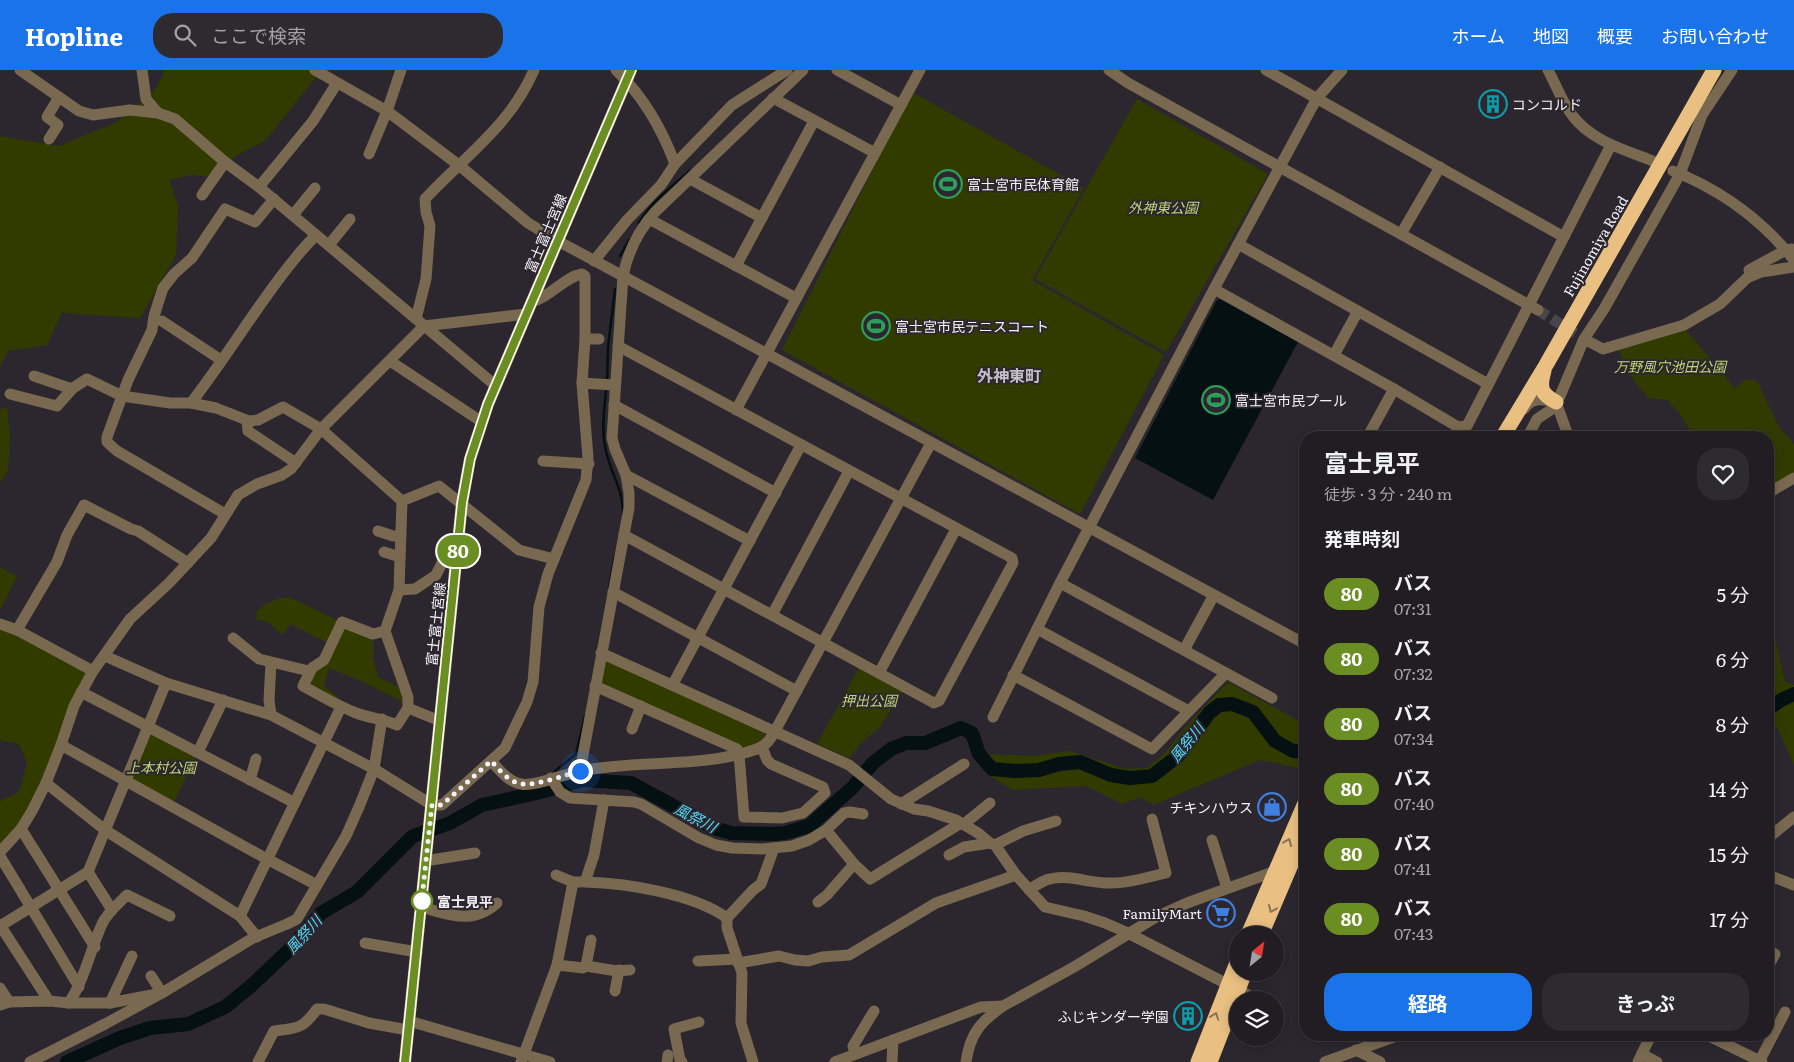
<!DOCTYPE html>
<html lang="ja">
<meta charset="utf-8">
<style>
body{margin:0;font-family:Literata,"Noto Sans JP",serif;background:#2d2a30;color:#f1f3f6;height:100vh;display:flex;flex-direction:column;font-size:19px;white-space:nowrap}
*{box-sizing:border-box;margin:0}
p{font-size:16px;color:#a2a2a6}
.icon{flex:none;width:28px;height:28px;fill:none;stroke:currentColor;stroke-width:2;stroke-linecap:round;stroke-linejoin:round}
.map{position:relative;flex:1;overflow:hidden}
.drawer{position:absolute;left:1299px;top:361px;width:475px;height:610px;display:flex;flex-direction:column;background:#211d23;border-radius:20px;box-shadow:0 2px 12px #0003,0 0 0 1px #3e3b41}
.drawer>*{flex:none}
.badge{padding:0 10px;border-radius:16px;font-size:18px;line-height:32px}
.needle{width:32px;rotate:30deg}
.tools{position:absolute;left:1229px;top:856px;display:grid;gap:10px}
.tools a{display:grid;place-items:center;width:55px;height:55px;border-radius:50%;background:#211d23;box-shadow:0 2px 12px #0003,0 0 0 1px #3e3b41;font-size:25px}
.you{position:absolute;width:25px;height:25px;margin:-12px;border:4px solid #fff;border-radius:50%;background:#1a73e8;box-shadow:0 0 0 8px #1a73e833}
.map>.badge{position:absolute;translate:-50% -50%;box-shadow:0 0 0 2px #fff}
h2{padding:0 25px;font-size:19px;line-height:45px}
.round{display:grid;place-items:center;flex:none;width:52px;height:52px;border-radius:20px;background:#2d2a30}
.summary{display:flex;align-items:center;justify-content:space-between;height:85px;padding:0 25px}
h1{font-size:24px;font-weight:700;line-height:38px}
.action{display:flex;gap:10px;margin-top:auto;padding:10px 25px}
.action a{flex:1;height:58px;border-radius:20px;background:#1a73e8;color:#fff;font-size:20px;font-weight:700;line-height:58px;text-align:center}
.action a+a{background:#2d2a30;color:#f1f3f6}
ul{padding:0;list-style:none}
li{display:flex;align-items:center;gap:15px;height:65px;padding:0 25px}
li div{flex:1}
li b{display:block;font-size:19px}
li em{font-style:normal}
li .badge{min-width:55px;font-weight:700;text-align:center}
header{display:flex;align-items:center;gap:30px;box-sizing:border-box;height:70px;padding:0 25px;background:#1a73e8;color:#fff}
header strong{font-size:24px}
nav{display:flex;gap:28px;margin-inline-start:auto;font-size:18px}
.search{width:350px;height:45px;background:#2d2a30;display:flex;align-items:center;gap:12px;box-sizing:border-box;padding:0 18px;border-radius:20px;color:#a2a2a6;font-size:19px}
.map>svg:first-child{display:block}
.green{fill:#313b00}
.water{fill:#051013}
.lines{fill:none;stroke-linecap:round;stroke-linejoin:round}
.stream{stroke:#051013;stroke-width:2.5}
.river{stroke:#051013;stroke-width:14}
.minor-tunnel{stroke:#4a454d;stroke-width:11;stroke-dasharray:11 5.5;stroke-linecap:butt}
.minor{stroke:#796950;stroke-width:11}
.major{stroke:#c9a874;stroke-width:12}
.highway{stroke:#e9c082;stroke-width:15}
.oneway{stroke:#8a7458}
.line-casing{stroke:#fff;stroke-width:11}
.line{stroke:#6b8e23;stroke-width:8}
.walk{stroke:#f4f1f6;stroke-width:5;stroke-dasharray:0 9}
.stop-dot{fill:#fff;stroke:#6b8e23;stroke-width:2.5}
.labels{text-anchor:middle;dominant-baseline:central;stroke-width:4;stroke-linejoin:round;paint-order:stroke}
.poi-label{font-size:14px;fill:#f4f1f6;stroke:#2c272f;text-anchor:start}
.park-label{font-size:14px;font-style:italic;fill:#bed476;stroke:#2c272f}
.street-label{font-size:14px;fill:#f4f1f6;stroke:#2c272f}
.stop-label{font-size:14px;font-weight:bold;fill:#f4f1f6;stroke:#2c272f;text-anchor:start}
.water-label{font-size:15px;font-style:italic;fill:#53daf8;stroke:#2c272f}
.quarter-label{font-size:16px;font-weight:bold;fill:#c4bfc8;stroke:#2c272f}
</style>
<header>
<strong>Hopline</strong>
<div class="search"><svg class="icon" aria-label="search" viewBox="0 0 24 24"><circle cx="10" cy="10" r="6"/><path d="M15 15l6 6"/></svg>ここで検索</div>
<nav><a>ホーム</a><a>地図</a><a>概要</a><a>お問い合わせ</a></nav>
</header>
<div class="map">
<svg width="1794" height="992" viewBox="0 0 1794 992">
<rect width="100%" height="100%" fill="#2c272f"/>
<g class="green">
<polygon points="166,0 322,0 266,70 237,85 211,107 191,105 169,110 178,136 176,185 140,248 72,244 62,242 47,275 8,281 0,297 0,66 59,76 117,52 153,22"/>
<polygon points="912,22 1084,118 1032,210 1164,285 1080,444 782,280"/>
<polygon points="1137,29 1268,104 1166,282 1035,209"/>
<polygon points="1684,258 1735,318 1746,309 1757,311 1779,357 1794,374 1794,405 1768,418 1768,368 1694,367 1679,343 1667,330 1648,328 1629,304 1617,277"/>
<polygon points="7,337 10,366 8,401 0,413 0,340"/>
<polygon points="0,497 17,506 0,541"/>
<polygon points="280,528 291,528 373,567 373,588 378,607 405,621 404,641 401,631 359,610 329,598 324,616 337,626 338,633 312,617 311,603 330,574 290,554 283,565 266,551 257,550 256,542 267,533"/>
<polygon points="1768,546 1774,562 1785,611 1794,615 1794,695 1778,659 1768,652"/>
<polygon points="0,555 93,601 21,759 0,777 0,731 19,722 27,693 19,674 0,670"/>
<path d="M605 588 766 660C764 672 755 674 745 678L600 614Z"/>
<polygon points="860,596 903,621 880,657 862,672 849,688 817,674"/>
<polygon points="1228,612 1305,654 1305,695 1303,699 1260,690 1153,735 1140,727 1122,734 1086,716 1012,720 992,707 983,696 992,684 1032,686 1070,681 1126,699 1147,698 1163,685 1189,653"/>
<polygon points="148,655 198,682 172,736 126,711"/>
</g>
<polygon class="water" points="1220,229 1298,272 1213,430 1135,388 1217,230"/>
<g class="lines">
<g class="stream">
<path d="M639 153C652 131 672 116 691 100"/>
<polyline points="620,186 629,170"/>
<polyline points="607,312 608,277 615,219"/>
<path d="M606 318C605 337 601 357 605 376 609 402 623 416 623 444"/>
<polyline points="609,517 615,486"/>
<polyline points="555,701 576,684 585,646"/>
<polyline points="541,722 546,715"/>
</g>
<g class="river">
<polyline points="1768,639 1781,630 1794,624"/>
<polyline points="67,992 120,968 150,958 188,954 225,937 251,916 289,880 321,843 357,822 413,766 450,753 482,735 541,722 582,710 631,713 714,758 731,763 772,764 785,763 809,756 852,718 873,693 891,679 906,673 925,673 961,658 972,663 979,684 992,699 1015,701 1039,700 1059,694 1080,692 1111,705 1130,708 1152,706 1178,686 1209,643 1219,635 1232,634 1253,642 1275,671 1293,681 1305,682"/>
</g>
<polyline class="minor-tunnel" points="1538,240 1584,269"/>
<g class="minor">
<polyline points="20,0 79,41 93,45 130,40 158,43 175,49 225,92 259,117 496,316"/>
<polyline points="142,0 146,29 158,43"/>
<polyline points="315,0 387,41 460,96 528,153 558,171 1305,574"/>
<path d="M616 0C643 26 662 59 675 94"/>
<polyline points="837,0 901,35"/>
<polyline points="1109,0 1128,13 1538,240"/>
<polyline points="1266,0 1564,167"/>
<path d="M1548 0C1556 15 1562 32 1572 45 1591 71 1625 80 1653 91"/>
<polyline points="773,28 875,83"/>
<polyline points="49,69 58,55 47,47 59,27"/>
<polyline points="369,84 387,41 401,0"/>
<path d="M1673 101C1721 120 1762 150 1794 190"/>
<polyline points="690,109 762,148"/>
<polyline points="259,117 313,51 337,13"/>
<polyline points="202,125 225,92"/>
<polyline points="293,145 315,118"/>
<polyline points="649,149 796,228"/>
<polyline points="1401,164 1440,97"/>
<polyline points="1238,174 1488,314"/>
<polyline points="329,175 350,149"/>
<polyline points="594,191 627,150 661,115 675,94 732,35 787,0"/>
<polyline points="736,196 814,51"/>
<polyline points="1749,200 1786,180 1792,179"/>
<polyline points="1214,219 1394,319 1458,357 1467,356 1611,75"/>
<path d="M416 249 426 209 430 156 426 142 425 129C465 86 510 56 534 0"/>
<polyline points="162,251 221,290"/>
<polyline points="585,269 599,269"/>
<polyline points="1584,269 1603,279 1684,255 1720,234 1747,208 1761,202 1794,197"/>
<polyline points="618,276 1012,488 1013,493 939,631 934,633 624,465"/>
<polyline points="1334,285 1358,241"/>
<polyline points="390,291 482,352"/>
<polyline points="34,306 69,318 73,318"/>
<polyline points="582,313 614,315"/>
<polyline points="10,324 57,336 73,318 87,309 122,326 170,333 191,333 216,338 249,351 258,350 283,337 321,359 402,431 439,416 519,480 554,489"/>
<path d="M191 333C218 298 242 260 268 224 283 203 298 183 316 165"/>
<polyline points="614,335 776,423"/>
<path d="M1524 339C1532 327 1543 329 1556 332L1569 368"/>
<polyline points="736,340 920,0"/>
<polyline points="247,351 248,361 296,393"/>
<polyline points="1367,368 1394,319"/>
<polyline points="1527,368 1537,349 1552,339 1560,326 1584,269 1604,239 1680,104 1702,45 1732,0"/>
<polyline points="543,391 589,394"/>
<polyline points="626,405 750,471"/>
<polyline points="1768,423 1794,408"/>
<polyline points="402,431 399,520 415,519 436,505 447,483 458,483"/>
<polyline points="225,444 117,381 107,372 107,367 128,310 152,260 154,246 163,218 174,204 192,188 225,139 255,152 274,129"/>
<polyline points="378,461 393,466 401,466"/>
<polyline points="384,482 400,487"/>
<polyline points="1060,513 1272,628"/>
<polyline points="399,520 385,561 408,627 408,638 440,651"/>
<polyline points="613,522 797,621"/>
<polyline points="772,545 849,401"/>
<polyline points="0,554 17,560 93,601"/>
<polyline points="1037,559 1189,641"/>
<polyline points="17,560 57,492 67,465 84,435 131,459 138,461 188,493"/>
<path d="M385 561 373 564 342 552 324 590 312 598 303 616C321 626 338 636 356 643 369 648 384 649 397 655L408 638"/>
<polyline points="233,568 259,589 309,601"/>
<polyline points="1184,580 1214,525"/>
<polyline points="601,583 849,695 891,729 914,739 928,741 956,750 978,763 990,773 995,775 1016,805 1045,837 1084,846 1105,853 1128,863 1227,914"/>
<path d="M105 586 166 613 271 645 374 699 432 735H442L505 678 527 632 533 612 539 537 548 504 586 410 588 388 582 313 585 269V206L582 204C564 207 551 227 531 232"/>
<polyline points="879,603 956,459"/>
<polyline points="1013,605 1152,679 1226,603"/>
<polyline points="673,614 801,375"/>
<polyline points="595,616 737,679 739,684 744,747 782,748 803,743 825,723 823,717 771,694 767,690 762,677"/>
<polyline points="81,622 295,733"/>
<polyline points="271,645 269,630 271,593"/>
<polyline points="993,647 1060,513 1214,219 1317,28 1342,0"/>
<polyline points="632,659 641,636"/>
<polyline points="61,675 267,789 317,815"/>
<polyline points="198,682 223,630"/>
<path d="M491 691C499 699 508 712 521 714 535 717 564 704 580 701 638 689 700 699 757 679 766 676 771 669 775 661L931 373"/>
<path d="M580 701 629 438V423L626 405 615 379 612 368 623 206C628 181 638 161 655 142L803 0"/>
<polyline points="551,708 560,722 570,728 634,732 641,734 699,768 716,775 732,778 762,779 792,776 809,770 826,760 844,743 850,742 863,744"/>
<polyline points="250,710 256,689"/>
<polyline points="46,713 105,760 240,846 257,867"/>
<path d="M604 730 594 785 585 812C626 813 694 824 727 848"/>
<polyline points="901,734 964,694"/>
<polyline points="964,754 990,733"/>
<polyline points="21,759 95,877"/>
<polyline points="826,760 854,794 870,809 961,753"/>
<polyline points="1768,768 1794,747"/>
<polyline points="1212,770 1227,818"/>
<polyline points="995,775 1023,761 1056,751"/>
<polyline points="0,782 21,759 32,741 46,713 61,675 74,636 93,601 130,549 169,513 211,468 238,425 257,414 282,405 291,399 321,359 424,256 526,244"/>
<polyline points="949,785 964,777 990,773"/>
<polyline points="0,786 79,917"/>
<polyline points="425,791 475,783"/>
<polyline points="1291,793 1305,786"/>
<polyline points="88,802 112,840"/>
<polyline points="556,805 573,812 581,812"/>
<polyline points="1768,805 1794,815"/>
<path d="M1029 820C1035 816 1043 810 1050 809 1070 804 1091 814 1112 813 1130 813 1148 807 1166 803L1152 749"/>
<polyline points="818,832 827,825 854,794"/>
<path d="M421 837C450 845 472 855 497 833"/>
<polyline points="240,846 341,637"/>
<polyline points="0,855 49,931"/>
<polyline points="0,856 88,802 166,613"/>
<polyline points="365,873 417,882"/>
<polyline points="1768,880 1775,884 1768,897"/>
<polyline points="698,891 737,889"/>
<polyline points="738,893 779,886 795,890 808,891 822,887 849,885 936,833 1016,805"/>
<polyline points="557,895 573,812"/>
<polyline points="586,896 617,901 630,900"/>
<polyline points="0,918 9,932"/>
<polyline points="1238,919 1256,930"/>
<polyline points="615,921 619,900"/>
<path d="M69 933C85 908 90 881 102 854 107 843 118 834 127 825L170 846"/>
<polyline points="110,933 132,886"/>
<polyline points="0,935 9,932 49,931 69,933 110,933 162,923 253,868 287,854 297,849 346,766 359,737 374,699 382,649"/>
<polyline points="409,951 550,992"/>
<polyline points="1707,965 1762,992"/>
<polyline points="1356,980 1380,992"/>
<polyline points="855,983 853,976 874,941"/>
<polyline points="1642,984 1657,992"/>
<polyline points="30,992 105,954 162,923 151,906"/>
<path d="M258 992 274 961C297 958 303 959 317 939H324L369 953 408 960"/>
<polyline points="521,992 557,895 583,898 586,896 591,870"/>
<polyline points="667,992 668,985"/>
<polyline points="682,992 680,990 674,959 699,952"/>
<polyline points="753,992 741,953 742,903 727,858 727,848 753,820 761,814 774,778"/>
<polyline points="835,992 981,937 1003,936 1074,897 1156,847 1187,833 1276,801"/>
<polyline points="892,992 893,970"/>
<path d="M966 992C970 964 980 952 1003 936"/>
<polyline points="1325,992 1399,965"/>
<polyline points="1638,992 1651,965"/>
<polyline points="1759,992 1785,942"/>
</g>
<polyline class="major" points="405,992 462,433 470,389 488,334 631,0"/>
<g class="highway">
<path d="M1544 301C1539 318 1541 324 1556 332"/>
<polyline points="1502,368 1546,295 1714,0"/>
<polyline points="1248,865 1305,733"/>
<polyline points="1261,865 1305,762"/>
<polyline points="1198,992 1238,890"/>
<polyline points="1210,992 1245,902"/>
</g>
</g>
<defs><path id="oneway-chevron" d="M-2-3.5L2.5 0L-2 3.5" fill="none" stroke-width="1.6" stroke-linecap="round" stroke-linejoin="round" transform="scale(1.25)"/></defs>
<g class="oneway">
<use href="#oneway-chevron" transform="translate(1288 772) rotate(-67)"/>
<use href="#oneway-chevron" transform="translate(1272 839) rotate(113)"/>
<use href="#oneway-chevron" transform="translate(1215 946) rotate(-70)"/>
</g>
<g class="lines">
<defs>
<polyline id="line" points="405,992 462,433 470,389 488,334 631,0"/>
</defs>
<use href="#line" class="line-casing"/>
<use href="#line" class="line"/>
<path class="walk" d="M422 831 421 837 432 735H442L491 691C499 699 507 710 518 713 531 718 565 705 580 701"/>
</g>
<defs>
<symbol id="building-ring" viewBox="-11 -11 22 22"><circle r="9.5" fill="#2c272f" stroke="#0f9aa8" stroke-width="1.5"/><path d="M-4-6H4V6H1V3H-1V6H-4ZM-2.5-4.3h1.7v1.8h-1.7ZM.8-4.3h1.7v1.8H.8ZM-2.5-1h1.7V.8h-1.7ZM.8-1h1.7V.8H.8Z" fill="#0f9aa8"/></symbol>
<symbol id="stadium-ring" viewBox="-11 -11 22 22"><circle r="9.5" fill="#2c272f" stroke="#2e9e5b" stroke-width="1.5"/><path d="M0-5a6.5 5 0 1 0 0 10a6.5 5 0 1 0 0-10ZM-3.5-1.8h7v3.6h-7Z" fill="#2e9e5b"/></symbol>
<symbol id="shop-ring" viewBox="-11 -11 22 22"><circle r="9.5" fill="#2c272f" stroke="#3f7fe0" stroke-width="1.5"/><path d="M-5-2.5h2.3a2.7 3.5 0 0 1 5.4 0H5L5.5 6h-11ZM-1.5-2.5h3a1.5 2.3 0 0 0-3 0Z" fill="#3f7fe0"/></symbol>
<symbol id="supermarket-ring" viewBox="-11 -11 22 22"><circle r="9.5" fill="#2c272f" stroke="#3f7fe0" stroke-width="1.5"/><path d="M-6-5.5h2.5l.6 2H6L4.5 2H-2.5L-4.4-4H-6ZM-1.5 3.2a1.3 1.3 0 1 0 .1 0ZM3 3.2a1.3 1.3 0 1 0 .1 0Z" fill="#3f7fe0"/></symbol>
</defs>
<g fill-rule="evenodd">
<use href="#building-ring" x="1477" y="18" width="32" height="32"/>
<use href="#stadium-ring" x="932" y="98" width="32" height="32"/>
<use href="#stadium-ring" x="860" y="240" width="32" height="32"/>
<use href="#stadium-ring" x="1200" y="314" width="32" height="32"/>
<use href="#shop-ring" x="1256" y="721" width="32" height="32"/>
<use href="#supermarket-ring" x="1205" y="827" width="32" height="32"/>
<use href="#building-ring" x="1172" y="930" width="32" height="32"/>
</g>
<circle class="stop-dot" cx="422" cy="831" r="10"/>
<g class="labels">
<g class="poi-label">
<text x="1512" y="34">コンコルド</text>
<text x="967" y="114">富士宮市民体育館</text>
<text x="895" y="256">富士宮市民テニスコート</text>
<text x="1235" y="330">富士宮市民プール</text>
<text x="1253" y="737" text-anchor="end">チキンハウス</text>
<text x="1202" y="843" text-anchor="end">FamilyMart</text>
<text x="1169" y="946" text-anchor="end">ふじキンダー学園</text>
</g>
<g class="park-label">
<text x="1163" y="137">外神東公園</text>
<text x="1670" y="296">万野風穴池田公園</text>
<text x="869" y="630">押出公園</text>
<text x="161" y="697">上本村公園</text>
</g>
<g class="street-label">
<text transform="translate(545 163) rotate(-67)">富士富士宮線</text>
<text transform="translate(1595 176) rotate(-60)">Fujinomiya Road</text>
<text transform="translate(435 554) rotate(-84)">富士富士宮線</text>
</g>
<g class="stop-label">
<text x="437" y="831">富士見平</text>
</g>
<g class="water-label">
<text transform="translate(1186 672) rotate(-51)">風祭川</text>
<text transform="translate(696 747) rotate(27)">風祭川</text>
<text transform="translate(303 864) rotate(-48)">風祭川</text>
</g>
<g class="quarter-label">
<text x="1009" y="305">外神東町</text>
</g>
</g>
</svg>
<div class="tools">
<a><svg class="needle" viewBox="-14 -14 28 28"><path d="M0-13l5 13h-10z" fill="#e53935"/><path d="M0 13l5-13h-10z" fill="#a2a2a6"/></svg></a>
<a><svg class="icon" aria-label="layers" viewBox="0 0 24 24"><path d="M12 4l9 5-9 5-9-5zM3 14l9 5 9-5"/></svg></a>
</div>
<div class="you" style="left:580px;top:701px"></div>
<b class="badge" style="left:458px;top:481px;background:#6b8e23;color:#fff">80</b>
<section class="drawer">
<div class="summary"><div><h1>富士見平</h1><p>徒歩 · 3 分 · 240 m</p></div><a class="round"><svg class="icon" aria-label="heart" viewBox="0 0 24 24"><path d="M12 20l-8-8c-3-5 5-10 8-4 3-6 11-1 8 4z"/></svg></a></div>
<h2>発車時刻</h2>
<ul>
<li><span class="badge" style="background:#6b8e23;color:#fff">80</span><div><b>バス</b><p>07:31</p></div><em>5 分</em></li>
<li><span class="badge" style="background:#6b8e23;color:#fff">80</span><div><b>バス</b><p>07:32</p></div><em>6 分</em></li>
<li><span class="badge" style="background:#6b8e23;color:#fff">80</span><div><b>バス</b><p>07:34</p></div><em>8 分</em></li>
<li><span class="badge" style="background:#6b8e23;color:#fff">80</span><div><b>バス</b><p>07:40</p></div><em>14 分</em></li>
<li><span class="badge" style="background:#6b8e23;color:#fff">80</span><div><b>バス</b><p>07:41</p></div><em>15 分</em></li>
<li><span class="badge" style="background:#6b8e23;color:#fff">80</span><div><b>バス</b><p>07:43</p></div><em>17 分</em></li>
</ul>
<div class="action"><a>経路</a><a>きっぷ</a></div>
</section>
</div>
